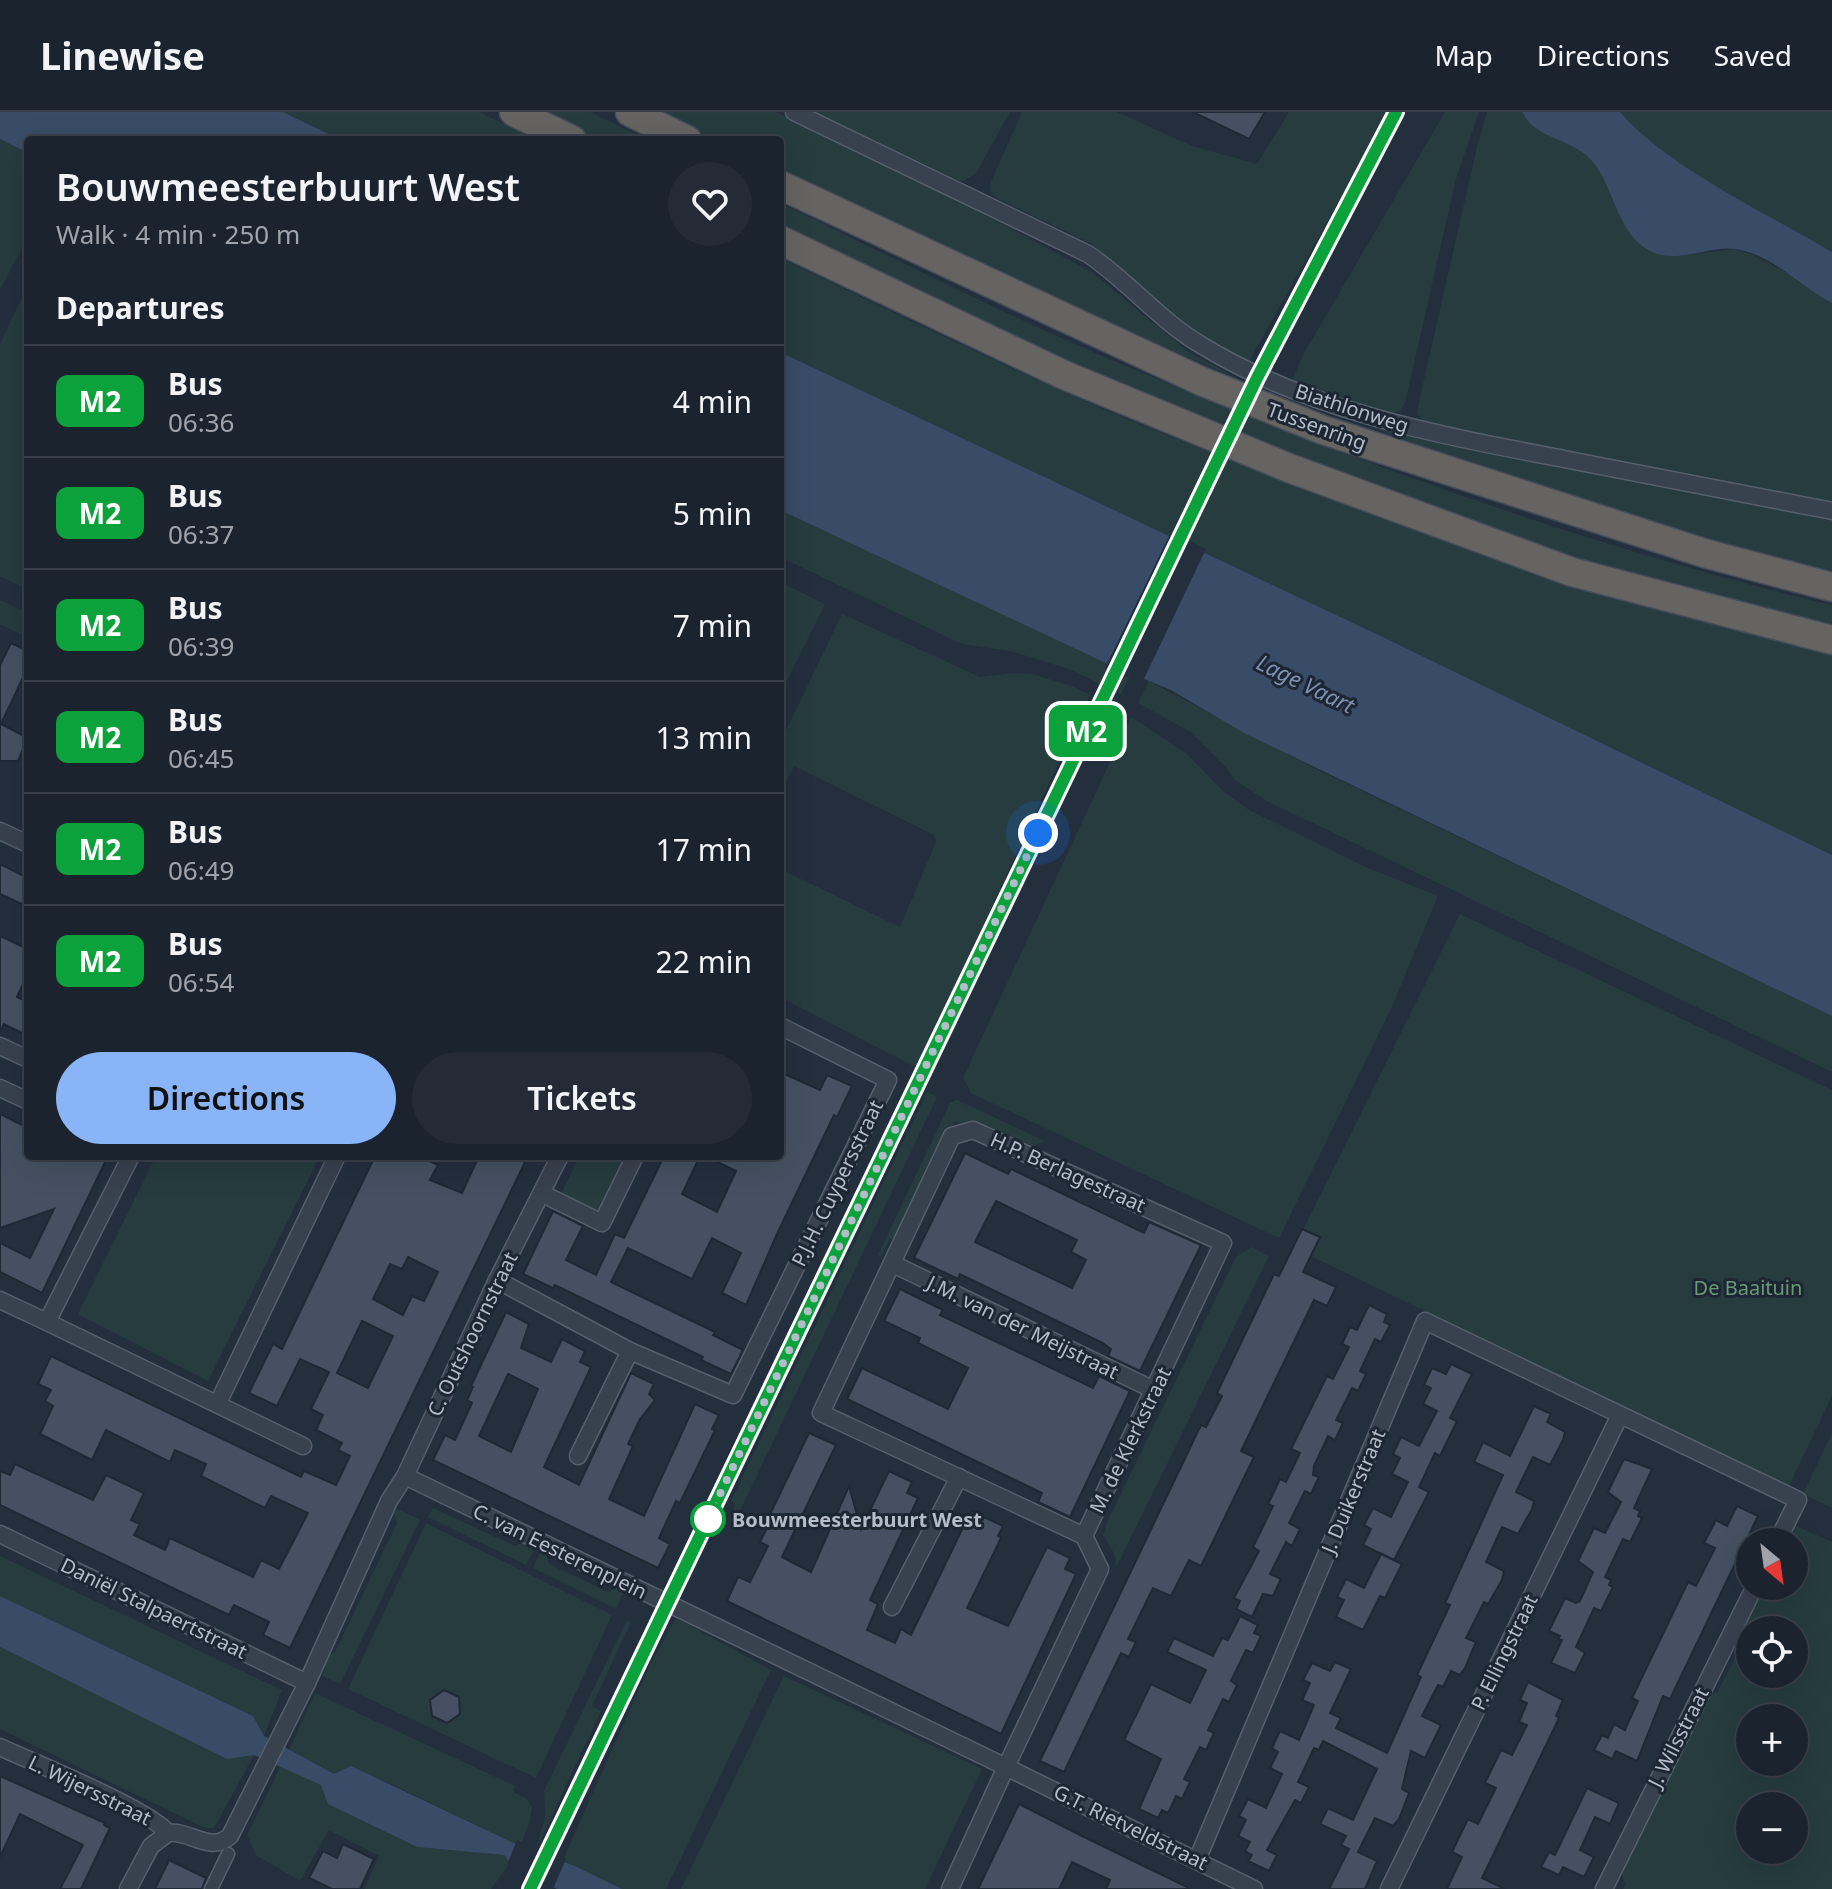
<!DOCTYPE html>
<meta charset="utf-8">
<style>
body{margin:0;font-family:"Noto Sans",sans-serif;background:#242b36;color:#f1f3f6;height:100vh;display:flex;flex-direction:column;font-size:30px;white-space:nowrap}
*{box-sizing:border-box;margin:0}
p{font-size:26px;color:#a0a4aa}
.icon{flex:none;width:44px;height:44px;fill:none;stroke:currentColor;stroke-width:2;stroke-linecap:round;stroke-linejoin:round}
.map{position:relative;flex:1;overflow:hidden}
.details{position:absolute;left:24px;top:24px;width:760px;height:1024px;display:flex;flex-direction:column;background:#1b232e;border-radius:8px;box-shadow:0 8px 32px #0002,0 0 0 2px #39404a}
.details>*{flex:none}
.badge{padding:0 16px;border-radius:12px;font-size:28px;line-height:52px}
.needle{width:52px;rotate:151deg}
.buttons{position:absolute;left:1736px;top:1416px;display:grid;gap:16px}
.buttons a{display:grid;place-items:center;width:72px;height:72px;border-radius:50%;background:#1b232e;box-shadow:0 8px 32px #0002,0 0 0 2px #39404a;font-size:40px}
.you{position:absolute;width:40px;height:40px;margin:-20px;border:6px solid #fff;border-radius:50%;background:#1a73e8;box-shadow:0 0 0 12px #1a73e833}
.map>.badge{position:absolute;translate:-50% -50%;box-shadow:0 0 0 4px #fff}
h2{padding:0 32px;font-size:30px;line-height:72px}
.round{display:grid;place-items:center;flex:none;width:84px;height:84px;border-radius:42px;background:#242b36}
.overview{display:flex;align-items:center;justify-content:space-between;height:136px;padding:0 32px}
h1{font-size:38px;font-weight:600;line-height:60px}
.primary-button{display:flex;gap:16px;margin-top:auto;padding:16px 32px}
.primary-button a{flex:1;height:92px;border-radius:48px;background:#8ab4f8;color:#111;font-size:32px;font-weight:600;line-height:92px;text-align:center}
.primary-button a+a{background:#242b36;color:#f1f3f6}
ul{padding:0;list-style:none}
li{display:flex;align-items:center;gap:24px;height:112px;padding:0 32px;border-top:2px solid #39404a}
li div{flex:1}
li b{display:block;font-size:30px}
li em{font-style:normal}
li .badge{min-width:88px;font-weight:700;text-align:center}
header{display:flex;align-items:center;gap:48px;box-sizing:border-box;height:112px;padding:0 40px;background:#1b232e;border-bottom:2px solid #39404a}
header strong{font-size:38px}
nav{display:flex;gap:44px;margin-inline-start:auto;font-size:28px}
.map>svg:first-child{display:block}
.green{fill:#263c3f;fill-rule:evenodd}
.water{fill:#394c67}
.pier{fill:#242f3e}
.building{fill:#455162;stroke:#1f2835;stroke-width:2;fill-rule:evenodd}
.lines{fill:none;stroke-linecap:round;stroke-linejoin:round}
.service-casing{stroke:#565f6c;stroke-width:11}
.pedestrian-casing{stroke:#565f6c;stroke-width:15}
.minor-casing{stroke:#565f6c;stroke-width:19}
.trunk-casing{stroke:#434c59;stroke-width:31}
.service{stroke:#38414e;stroke-width:8}
.pedestrian{stroke:#38414e;stroke-width:12}
.minor{stroke:#38414e;stroke-width:16}
.trunk{stroke:#656462;stroke-width:28}
.service-bridge-casing{stroke:#565f6c;stroke-width:11;stroke-linecap:butt}
.service-bridge{stroke:#38414e;stroke-width:8}
.line-casing{stroke:#fff;stroke-width:18}
.line{stroke:#0ba13b;stroke-width:12}
.walk{stroke:#b4bcc9;stroke-width:8;stroke-dasharray:0 14.4}
.stop-dot{fill:#fff;stroke:#0ba13b;stroke-width:4}
.labels{text-anchor:middle;dominant-baseline:central;stroke-width:6;stroke-linejoin:round;paint-order:stroke}
.street-label{font-size:20px;fill:#b4bcc9;stroke:#1d2633}
.park-label{font-size:20px;fill:#6b9a76;stroke:#1d2633}
.stop-label{font-size:20px;font-weight:bold;fill:#b4bcc9;stroke:#1d2633;text-anchor:start}
.water-label{font-size:22px;font-style:italic;fill:#7c92b1;stroke:#1d2633}
</style>
<header>
<strong>Linewise</strong>
<nav><a>Map</a><a>Directions</a><a>Saved</a></nav>
</header>
<div class="map">
<svg width="1832" height="1777" viewBox="0 0 1832 1777">
<rect width="100%" height="100%" fill="#242f3e"/>
<g class="green">
<polygon points="283,0 479,0 537,28 341,28"/>
<polygon points="537,0 590,0 648,28 596,28"/>
<polygon points="658,0 776,0 936,77 1092,160 1187,239 1237,266 1008,170 780,59 780,28 716,28"/>
<polygon points="815,0 1010,0 976,61 962,70"/>
<polygon points="1022,0 1117,0 1192,34 1257,52 1289,0 1389,0 1248,251 1203,229 1169,204 1092,132 996,86 990,79 991,70"/>
<polygon points="1445,0 1479,0 1456,67 1405,291 1400,299 1385,303 1291,271 1303,243"/>
<path d="M1487 0H1522C1534 25 1567 25 1587 44 1605 62 1614 87 1622 110L1678 144 1734 137 1751 142 1788 161 1832 192V393L1430 315 1417 302 1419 290 1477 35Z"/>
<polygon points="1567,0 1832,0 1832,164"/>
<polygon points="0,27 28,41 28,124 0,178"/>
<path d="M780 91C889 143 996 199 1107 246 1342 345 1584 434 1832 493V519L1621 464 1416 393 1035 239 780 116Z"/>
<path d="M780 146C920 213 1060 283 1205 338 1410 417 1619 488 1832 543V743L1387 527 780 240Z"/>
<polygon points="28,173 28,478 0,464 0,232"/>
<polygon points="1349,306 1440,330 1832,409 1832,464 1610,400 1442,343"/>
<polygon points="780,398 1131,562 1121,582 1069,557 1010,539 962,532 780,445"/>
<polygon points="780,470 825,492 780,583"/>
<polygon points="0,488 28,501 28,526 0,512"/>
<polygon points="842,502 980,565 1014,561 1031,562 1069,573 1090,583 917,956 780,885 780,757 900,815 936,730 934,723 794,654 780,683 780,631"/>
<polygon points="1149,569 1310,654 1832,904 1832,960 1267,689 1235,668 1225,654 1192,621 1138,591"/>
<polygon points="1131,605 1187,642 1224,680 1249,698 1361,753 1438,784 1391,897 1279,1126 971,981 963,966"/>
<polygon points="1460,802 1832,978 1832,1284 1789,1374 1294,1136"/>
<polygon points="927,980 937,985 739,1401 733,1399 735,1392 731,1389"/>
<polygon points="957,988 1045,1029 1032,1034 955,1009 896,1128 890,1127 881,1144 878,1143 950,991"/>
<polygon points="156,1044 320,1044 208,1269 78,1202"/>
<polygon points="580,1044 624,1044 597,1100 561,1082"/>
<polygon points="1252,1135 1269,1144 1116,1456 1115,1443 1103,1423 1107,1410 1236,1145"/>
<polygon points="1832,1321 1832,1396 1803,1382"/>
<polygon points="433,1396 515,1434 524,1430 536,1435 526,1453 428,1405"/>
<polygon points="397,1397 420,1408 340,1572 322,1564 325,1556 320,1554 325,1545 335,1540 397,1411 394,1401"/>
<polygon points="426,1411 612,1503 536,1666 348,1577"/>
<path d="M1792 1412 1832 1430V1777H1623L1625 1772 1622 1762 1708 1584 1718 1579 1749 1519 1745 1508 1762 1474H1794V1430H1783ZM1750 1518H1794V1562H1750ZM1750 1606H1794V1650H1750ZM1750 1694H1794V1738H1750Z"/>
<polygon points="541,1438 545,1440 549,1452 608,1480 618,1475 625,1478 616,1497 533,1456"/>
<polygon points="0,1444 282,1578 264,1624 253,1604 0,1484"/>
<polygon points="676,1506 771,1558 666,1777 622,1777 562,1750 650,1553"/>
<polygon points="627,1508 631,1510 592,1594 601,1599 535,1740 545,1706 544,1679"/>
<polygon points="0,1535 227,1646 254,1643 214,1716 205,1716 0,1617"/>
<polygon points="784,1564 982,1657 925,1777 681,1777"/>
<polygon points="315,1581 515,1674 513,1680 526,1686 532,1695 529,1712 520,1734 385,1669 334,1662 289,1638"/>
<polygon points="281,1653 322,1673 328,1692 417,1735 504,1743 510,1751 491,1777 364,1777 379,1744 329,1718 300,1769 256,1743 247,1723"/>
</g>
<g class="water">
<polygon points="0,0 283,0 341,28 28,28 28,41 0,27"/>
<path d="M1522 0H1620C1667 55 1768 102 1832 140V191C1801 175 1773 143 1736 137 1709 133 1677 153 1650 139 1613 119 1616 70 1586 43 1566 26 1534 25 1522 0Z"/>
<polygon points="780,240 1387,527 1832,743 1832,904 1244,621 1171,578 1110,553 780,398"/>
<polygon points="0,1484 253,1604 264,1624 334,1662 351,1654 520,1734 575,1754 622,1777 557,1777 510,1751 504,1743 417,1735 328,1692 321,1673 254,1643 227,1647 0,1535"/>
</g>
<g class="pier">
<polygon points="1171,420 1206,437 1142,571 1105,556"/>
<polygon points="517,1728 566,1747 553,1777 507,1753"/>
</g>
<g class="building">
<polygon points="1193,0 1265,0 1249,27"/>
<polygon points="11,531 28,539 28,555 1,612 28,626 18,649 0,649 0,553"/>
<polygon points="0,752 28,766 28,795 0,782"/>
<polygon points="0,824 28,837 28,861 17,885 28,890 28,924 4,912 0,920"/>
<polygon points="780,960 820,978 827,963 852,974 837,1005 834,1003 777,1122 746,1193 722,1181 741,1141 712,1126 692,1167 628,1136 611,1170 715,1220 713,1223 743,1238 731,1262 701,1248 703,1245 555,1173 553,1176 523,1162 553,1099 583,1114 566,1148 596,1163 615,1122 624,1126 664,1044 700,1044 682,1082 717,1100 736,1059 705,1044 780,1044"/>
<polygon points="0,1002 28,1016 28,1044 108,1044 42,1181 0,1160 0,1131 30,1146 54,1097 0,1116"/>
<path d="M965 1041 1008 1062 1011 1057 1144 1121 1149 1110 1201 1133 1140 1259 1108 1244 1111 1237 1103 1231 960 1162 958 1167 914 1146ZM996 1089 1077 1128 1071 1140 1086 1148 1072 1176 975 1130Z"/>
<path d="M375 1044H419L438 1053 430 1068 462 1081 479 1044H528L290 1536 263 1523 269 1510 234 1493 229 1503 0 1393V1359L10 1363 15 1352 93 1388 106 1363 144 1381 131 1408 140 1412 134 1423 165 1438 170 1426 253 1465 261 1448 279 1457 308 1401 271 1384 265 1396 201 1364 206 1352 175 1338 170 1350 106 1318 92 1348 40 1322 53 1294 45 1289 51 1278 38 1272 51 1244 301 1365 304 1359 336 1373 350 1344 338 1338 342 1331 316 1318 323 1303 311 1297 329 1260 300 1247 277 1294 249 1281 273 1232 282 1237ZM408 1145 438 1160 424 1189 412 1184 403 1203 373 1187 390 1152 402 1157ZM362 1209 393 1224 368 1276 337 1261Z"/>
<polygon points="1302,1117 1320,1125 1303,1160 1336,1175 1327,1194 1314,1188 1241,1339 1254,1345 1201,1454 1189,1448 1171,1484 1153,1476 1128,1527 1136,1530 1129,1545 1121,1541 1064,1660 1040,1649 1201,1313 1206,1315 1222,1284 1217,1281 1274,1162 1279,1164"/>
<polygon points="900,1177 943,1198 940,1203 1093,1276 1099,1264 1130,1279 1070,1405 1038,1390 1042,1381 847,1287 862,1256 948,1297 968,1256 918,1231 920,1226 884,1209"/>
<polygon points="1369,1193 1387,1202 1384,1210 1390,1213 1381,1230 1375,1227 1360,1259 1366,1262 1358,1279 1352,1276 1336,1308 1343,1311 1335,1328 1328,1324 1314,1354 1313,1363 1319,1365 1311,1382 1305,1379 1289,1411 1300,1417 1292,1434 1286,1430 1270,1462 1281,1467 1273,1484 1263,1482 1252,1505 1236,1497 1240,1489 1234,1486 1259,1439 1253,1435 1273,1394 1268,1392 1280,1367 1286,1370 1300,1341 1291,1337 1327,1264 1333,1267 1349,1235 1342,1232 1350,1215 1357,1218"/>
<path d="M506 1200 529 1212 521 1236 551 1250 562 1227 585 1239 580 1250 591 1255 544 1355 579 1373 631 1261 654 1272 649 1282 655 1288 640 1307 628 1332 633 1334 609 1387 626 1395 644 1404 695 1292 719 1303 712 1317 715 1318 680 1391 676 1389 659 1426 670 1432 658 1456 433 1348 445 1323 455 1328 472 1291 467 1288 473 1275 471 1274ZM508 1262 538 1277 511 1340 479 1324Z"/>
<polygon points="1451,1252 1472,1262 1450,1306 1457,1309 1440,1344 1435,1341 1419,1375 1429,1380 1394,1448 1363,1433 1371,1417 1364,1413 1373,1396 1391,1405 1408,1370 1392,1362 1400,1346 1393,1342 1401,1325 1419,1334 1437,1299 1423,1292 1431,1276 1424,1273 1432,1256 1446,1262"/>
<polygon points="1534,1294 1551,1302 1547,1310 1565,1320 1563,1328 1550,1353 1533,1345 1516,1380 1534,1389 1532,1397 1518,1422 1502,1415 1486,1450 1504,1459 1502,1468 1488,1492 1484,1490 1466,1526 1476,1530 1465,1556 1460,1563 1451,1559 1443,1575 1438,1573 1422,1604 1441,1613 1425,1646 1411,1639 1402,1677 1409,1681 1399,1707 1393,1714 1375,1706 1358,1740 1377,1749 1365,1777 1329,1777 1349,1737 1341,1733 1346,1724 1320,1712 1328,1696 1353,1708 1377,1657 1323,1629 1319,1638 1314,1636 1298,1670 1309,1675 1301,1691 1295,1688 1267,1738 1277,1743 1269,1759 1248,1749 1252,1743 1245,1739 1250,1730 1238,1724 1246,1708 1239,1704 1248,1687 1266,1696 1282,1662 1270,1656 1278,1640 1272,1636 1280,1619 1299,1628 1314,1593 1302,1588 1310,1571 1303,1568 1312,1551 1330,1559 1335,1550 1351,1557 1330,1601 1341,1606 1336,1616 1387,1641 1421,1565 1417,1563 1450,1493 1445,1491 1503,1363 1474,1350 1483,1330 1510,1344"/>
<polygon points="809,1321 836,1333 782,1445 811,1460 849,1374 861,1417 889,1359 912,1370 907,1381 918,1386 870,1488 878,1492 867,1518 895,1531 901,1517 911,1523 971,1399 1003,1414 998,1424 1001,1426 967,1496 1008,1514 1047,1435 1070,1446 1065,1457 1076,1462 1001,1622 727,1489 738,1465 750,1470 768,1434 760,1430 767,1416 764,1415"/>
<polygon points="1624,1347 1652,1357 1634,1396 1640,1399 1638,1404 1642,1406 1630,1430 1623,1427 1605,1465 1611,1468 1609,1473 1613,1475 1601,1499 1594,1496 1576,1535 1585,1541 1575,1561 1551,1551 1562,1528 1558,1527 1560,1524 1549,1519 1565,1486 1576,1491 1580,1489 1593,1460 1578,1449 1594,1416 1605,1421 1621,1390 1608,1380"/>
<polygon points="1737,1394 1758,1404 1670,1587 1663,1584 1637,1649 1616,1639 1612,1647 1594,1638 1602,1623 1608,1626 1614,1612 1625,1618 1638,1589 1632,1586 1688,1470 1696,1474 1715,1436 1704,1431 1716,1408 1727,1414"/>
<polygon points="1381,1442 1402,1452 1385,1486 1380,1484 1363,1518 1336,1505 1344,1488 1337,1485 1346,1467 1364,1476"/>
<polygon points="1240,1504 1258,1513 1254,1521 1261,1524 1253,1541 1246,1538 1231,1569 1237,1573 1229,1590 1223,1587 1208,1618 1214,1621 1206,1638 1200,1635 1184,1667 1190,1670 1182,1687 1176,1684 1168,1701 1162,1698 1158,1706 1139,1697 1161,1647 1124,1628 1151,1572 1190,1591 1206,1558 1167,1540 1174,1526 1213,1544 1222,1526 1228,1528"/>
<polygon points="1528,1570 1563,1588 1556,1604 1559,1606 1482,1766 1505,1777 1447,1777 1462,1745 1452,1740 1468,1707 1478,1712 1496,1676 1485,1671 1501,1638 1512,1643 1527,1613 1519,1610 1527,1591 1520,1588"/>
<polygon points="444,1578 459,1585 460,1602 447,1611 432,1604 430,1588"/>
<polygon points="0,1664 105,1711 104,1713 110,1716 81,1777 60,1777 83,1733 20,1702 0,1745"/>
<polygon points="1587,1676 1619,1691 1610,1712 1595,1705 1580,1738 1594,1745 1584,1765 1563,1755 1559,1763 1541,1755 1549,1740 1555,1743"/>
<polygon points="1019,1692 1084,1725 1191,1777 1106,1777 1110,1768 1072,1750 1059,1777 978,1777"/>
<polygon points="343,1732 374,1747 360,1777 332,1777 309,1766 323,1739 337,1746"/>
<polygon points="169,1748 206,1766 202,1777 155,1777"/>
</g>
<g class="lines">
<defs>
<g id="service">
<polyline points="1271,238 1396,0"/>
<polyline points="530,1777 1089,611"/>
</g>
<polyline id="pedestrian" points="211,1777 228,1742"/>
<g id="minor">
<path d="M794 0 1088 142C1128 169 1159 208 1201 233 1311 300 1439 323 1564 347 1653 364 1743 382 1832 399"/>
<polyline points="0,719 28,732"/>
<polyline points="0,934 28,947"/>
<polyline points="0,976 28,989"/>
<polyline points="131,1044 47,1210 303,1334"/>
<polyline points="543,1082 602,1111 635,1044"/>
<polyline points="893,1152 1154,1278"/>
<polyline points="497,1168 630,1239 733,1283 888,968 780,914"/>
<polyline points="0,1188 47,1210"/>
<polyline points="218,1291 337,1044"/>
<polyline points="578,1344 630,1239"/>
<polyline points="405,1364 497,1168 560,1044"/>
<polyline points="0,1422 307,1571"/>
<polyline points="1084,1424 821,1301 952,1024 973,1018 1223,1131 1084,1424 1100,1457 1006,1655 1254,1777"/>
<polyline points="892,1495 959,1365"/>
<path d="M0 1635C32 1650 151 1698 168 1721 191 1718 210 1742 230 1724L307 1571 389 1389 405 1364 1006 1655 950 1777"/>
<polyline points="1197,1748 1425,1209 1798,1388 1777,1430"/>
<polyline points="128,1777 151,1734 168,1721"/>
<polyline points="1389,1777 1620,1303"/>
<polyline points="1604,1777 1755,1474"/>
</g>
<g id="trunk">
<polyline points="514,0 572,28"/>
<polyline points="630,0 687,28"/>
<polyline points="780,73 1201,269 1323,318 1704,441 1832,475"/>
<polyline points="780,128 1064,263 1289,356 1572,460 1832,528"/>
</g>
</defs>
<use href="#service" class="service-casing"/>
<use href="#pedestrian" class="pedestrian-casing"/>
<use href="#minor" class="minor-casing"/>
<use href="#trunk" class="trunk-casing"/>
<use href="#service" class="service"/>
<use href="#pedestrian" class="pedestrian"/>
<use href="#minor" class="minor"/>
<use href="#trunk" class="trunk"/>
<defs>
<polyline id="service-bridge" points="1089,611 1271,238"/>
</defs>
<use href="#service-bridge" class="service-bridge-casing"/>
<use href="#service-bridge" class="service-bridge"/>
</g>
<g class="lines">
<defs>
<polyline id="line" points="530,1777 1257,266 1396,0"/>
</defs>
<use href="#line" class="line-casing"/>
<use href="#line" class="line"/>
<polyline class="walk" points="708,1407 1038,721"/>
</g>
<circle class="stop-dot" cx="708" cy="1407" r="16"/>
<g class="labels">
<g class="street-label">
<text transform="translate(1352 296) rotate(18)">Biathlonweg</text>
<text transform="translate(1317 314) rotate(20)">Tussenring</text>
<text transform="translate(1068 1060) rotate(24)">H.P. Berlagestraat</text>
<text transform="translate(837 1071) rotate(-64)">P.J.H. Cuypersstraat</text>
<text transform="translate(1023 1215) rotate(26)">J.M. van der Meijstraat</text>
<text transform="translate(472 1222) rotate(-64)">C. Outshoornstraat</text>
<text transform="translate(1130 1328) rotate(-64)">M. de Klerkstraat</text>
<text transform="translate(1353 1379) rotate(-67)">J. Duikerstraat</text>
<text transform="translate(560 1439) rotate(26)">C. van Eesterenplein</text>
<text transform="translate(154 1496) rotate(26)">Daniël Stalpaertstraat</text>
<text transform="translate(1504 1540) rotate(-64)">P. Ellingstraat</text>
<text transform="translate(1678 1625) rotate(-63)">J. Wilsstraat</text>
<text transform="translate(90 1678) rotate(26)">L. Wijersstraat</text>
<text transform="translate(1131 1715) rotate(26)">G.T. Rietveldstraat</text>
</g>
<g class="park-label">
<text x="1748" y="1175">De Baaituin</text>
</g>
<g class="stop-label">
<text x="732" y="1407">Bouwmeesterbuurt West</text>
</g>
<g class="water-label">
<text transform="translate(1306 571) rotate(26)">Lage Vaart</text>
</g>
</g>
</svg>
<div class="buttons">
<a><svg class="needle" viewBox="-14 -14 28 28"><path d="M0-13l5 13h-10z" fill="#e53935"/><path d="M0 13l5-13h-10z" fill="#a0a4aa"/></svg></a>
<a><svg class="icon" aria-label="locate" viewBox="0 0 24 24"><circle cx="12" cy="12" r="6"/><path d="M12 2v4M12 18v4M2 12h4M18 12h4"/></svg></a>
<a>+</a>
<a>−</a>
</div>
<div class="you" style="left:1038px;top:721px"></div>
<b class="badge" style="left:1086px;top:619px;background:#0ba13b;color:#fff">M2</b>
<section class="details">
<div class="overview"><div><h1>Bouwmeesterbuurt West</h1><p>Walk · 4 min · 250 m</p></div><a class="round"><svg class="icon" aria-label="heart" viewBox="0 0 24 24"><path d="M12 20l-8-8c-3-5 5-10 8-4 3-6 11-1 8 4z"/></svg></a></div>
<h2>Departures</h2>
<ul>
<li><span class="badge" style="background:#0ba13b;color:#fff">M2</span><div><b>Bus</b><p>06:36</p></div><em>4 min</em></li>
<li><span class="badge" style="background:#0ba13b;color:#fff">M2</span><div><b>Bus</b><p>06:37</p></div><em>5 min</em></li>
<li><span class="badge" style="background:#0ba13b;color:#fff">M2</span><div><b>Bus</b><p>06:39</p></div><em>7 min</em></li>
<li><span class="badge" style="background:#0ba13b;color:#fff">M2</span><div><b>Bus</b><p>06:45</p></div><em>13 min</em></li>
<li><span class="badge" style="background:#0ba13b;color:#fff">M2</span><div><b>Bus</b><p>06:49</p></div><em>17 min</em></li>
<li><span class="badge" style="background:#0ba13b;color:#fff">M2</span><div><b>Bus</b><p>06:54</p></div><em>22 min</em></li>
</ul>
<div class="primary-button"><a>Directions</a><a>Tickets</a></div>
</section>
</div>
